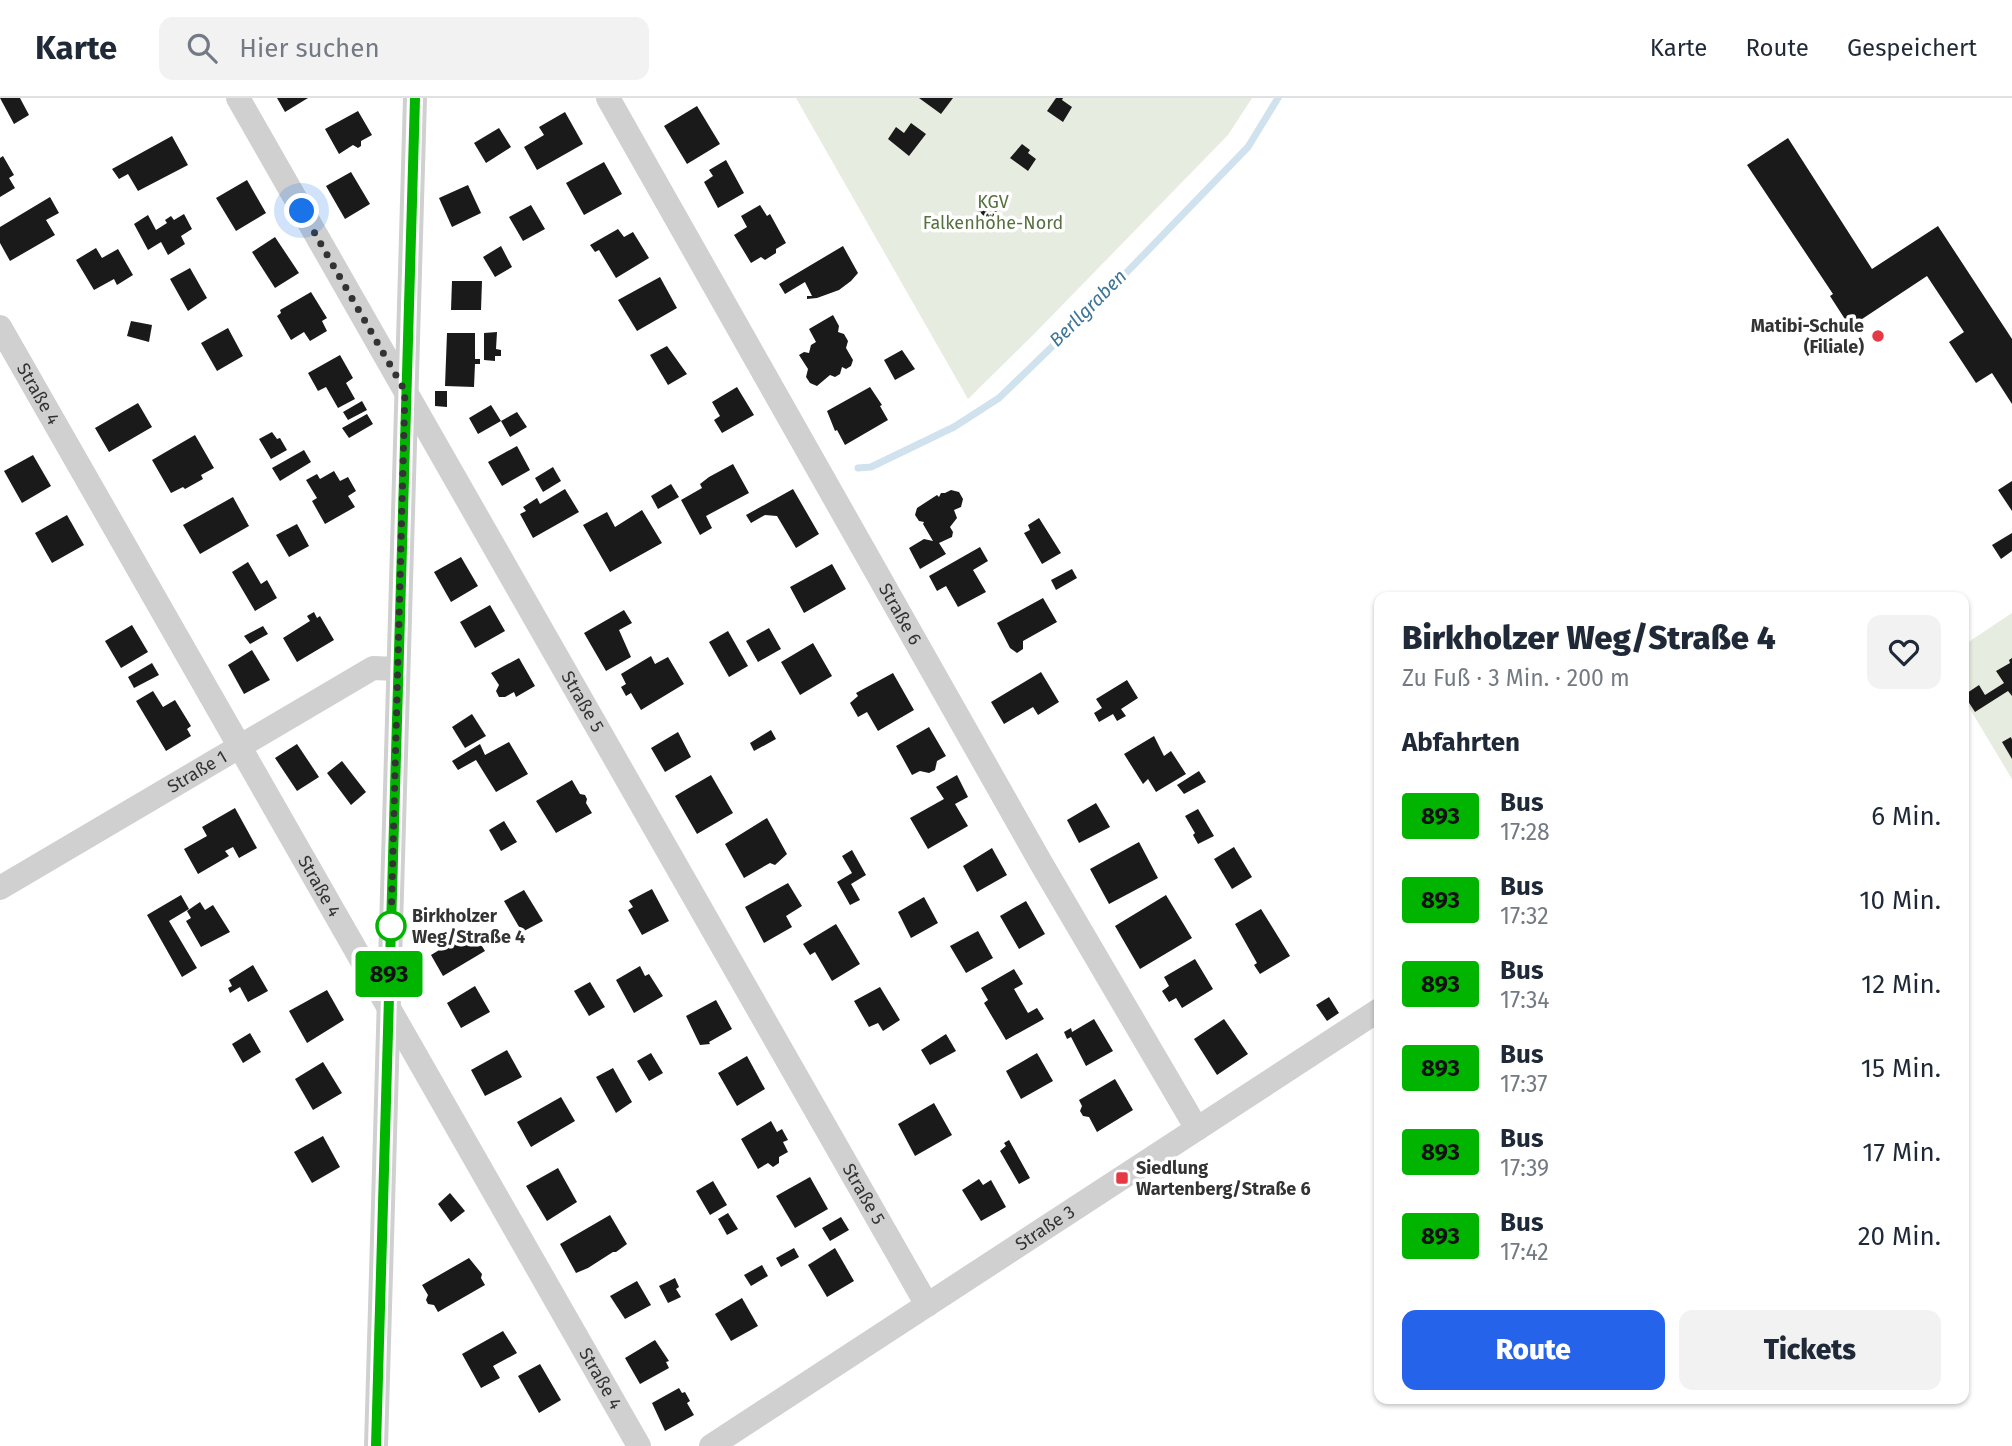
<!DOCTYPE html>
<html lang="de">
<meta charset="utf-8">
<style>
body{margin:0;font-family:"Fira Sans",sans-serif;background:#f2f2f3;color:#1f2937;height:100vh;display:flex;flex-direction:column;font-size:26px;white-space:nowrap}
*{box-sizing:border-box;margin:0}
p{font-size:23px;color:#747a83}
.icon{flex:none;width:38px;height:38px;fill:none;stroke:currentColor;stroke-width:2;stroke-linecap:round;stroke-linejoin:round}
.map{position:relative;flex:1;overflow:hidden}
.drawer{position:absolute;left:1374px;top:494px;width:595px;height:812px;display:flex;flex-direction:column;background:#fff;border-radius:14px;box-shadow:0 2px 5px #0004}
.drawer>*{flex:none}
.badge{padding:0 14px;border-radius:5px;font-size:24px;line-height:46px}
.you{position:absolute;width:35px;height:35px;margin:-18px;border:5px solid #fff;border-radius:50%;background:#1a73e8;box-shadow:0 0 0 10px #1a73e833}
.map>.badge{position:absolute;translate:-50% -50%;box-shadow:0 0 0 4px #fff}
h2{padding:0 28px;font-size:26px;line-height:63px}
.round{display:grid;place-items:center;flex:none;width:74px;height:74px;border-radius:14px;background:#f2f2f3}
.head{display:flex;align-items:center;justify-content:space-between;height:119px;padding:0 28px}
h1{font-size:33px;font-weight:800;line-height:52px}
.button{display:flex;gap:14px;margin-top:auto;padding:14px 28px}
.button a{flex:1;height:80px;border-radius:14px;background:#2563eb;color:#fff;font-size:28px;font-weight:800;line-height:80px;text-align:center}
.button a+a{background:#f2f2f3;color:#1f2937}
ul{padding:0;list-style:none}
li{display:flex;align-items:center;gap:21px;height:84px;padding:0 28px}
li div{flex:1}
li b{display:block;font-size:26px}
li em{font-style:normal}
li .badge{min-width:77px;font-weight:700;text-align:center}
header{display:flex;align-items:center;gap:42px;box-sizing:border-box;height:98px;padding:0 35px;background:#fff;border-bottom:2px solid #e0e1e3}
header strong{font-size:33px}
nav{display:flex;gap:38px;margin-inline-start:auto;font-size:24px}
.search{width:490px;height:63px;background:#f2f2f3;display:flex;align-items:center;gap:18px;box-sizing:border-box;padding:0 24px;border-radius:14px;color:#747a83;font-size:26px}
.map>svg:first-child{display:block}
.green{fill:#e6ecdf}
.lines{fill:none;stroke-linecap:round;stroke-linejoin:round}
.stream{stroke:#cfe2ee;stroke-width:7}
.building{fill:#1a1a1a}
.street{stroke:#d0d0d0;stroke-width:24}
.line-casing{stroke:#fff;stroke-width:16}
.line{stroke:#00b400;stroke-width:10}
.walk{stroke:#333;stroke-width:7;stroke-dasharray:0 12.6}
.poi-dot{fill:#e63946;stroke:#fff;stroke-width:2.5}
.stop-dot{fill:#fff;stroke:#00b400;stroke-width:3.5}
.labels{text-anchor:middle;dominant-baseline:central;stroke-width:7;stroke-linejoin:round;paint-order:stroke}
.park-label{font-size:18px;fill:#56703f;stroke:#fff}
.poi-label{font-size:18px;font-weight:bold;fill:#333;stroke:#fff;text-anchor:end}
.street-label{font-size:18px;fill:#333;stroke:#fff}
.stop-label{font-size:18px;font-weight:bold;fill:#333;stroke:#fff;text-anchor:start}
.water-label{font-size:19px;font-style:italic;fill:#3f7597;stroke:#fff}
</style>
<header>
<strong>Karte</strong>
<div class="search"><svg class="icon" aria-label="search" viewBox="0 0 24 24"><circle cx="10" cy="10" r="6"/><path d="M15 15l6 6"/></svg>Hier suchen</div>
<nav><a>Karte</a><a>Route</a><a>Gespeichert</a></nav>
</header>
<div class="map">
<svg width="2012" height="1348" viewBox="0 0 2012 1348">
<rect width="100%" height="100%" fill="#fff"/>
<g class="green">
<polygon points="796,0 1252,0 1228,37 1036,234 968,301"/>
<polygon points="2012,515 2012,681 1964,601 1964,547"/>
</g>
<g class="lines">
<polyline class="stream" points="858,370 871,369 954,329 999,300 1098,204 1248,49 1278,0"/>
</g>
<g class="building">
<polygon points="0,0 20,0 29,17 14,26"/>
<polygon points="277,0 308,0 285,14"/>
<polygon points="919,0 953,0 941,16"/>
<polygon points="1056,0 1063,0 1062,2 1072,9 1063,24 1047,13"/>
<polygon points="697,8 720,46 687,66 664,28"/>
<polygon points="358,13 372,37 361,43 361,48 358,50 353,47 339,56 325,31"/>
<polygon points="565,14 583,46 537,72 524,49 544,37 539,29"/>
<polygon points="911,25 926,36 909,58 888,41 896,29 904,35"/>
<polygon points="499,30 511,49 486,65 474,45"/>
<polygon points="172,38 188,67 138,93 128,76 119,81 112,71"/>
<polygon points="1788,40 1872,171 1938,128 2012,241 2012,306 1992,275 1976,285 1949,244 1964,234 1927,178 1850,229 1830,198 1833,196 1747,67"/>
<polygon points="1022,46 1030,52 1028,55 1036,61 1028,73 1010,60"/>
<polygon points="3,58 14,77 9,80 15,90 0,99 0,60"/>
<polygon points="726,62 744,95 718,110 704,84 713,78 709,72"/>
<polygon points="604,64 622,96 584,117 566,85"/>
<polygon points="351,74 370,106 345,121 326,88"/>
<polygon points="247,82 266,115 236,133 216,100"/>
<polygon points="468,87 481,115 452,129 439,100"/>
<polygon points="988,96 1002,107 990,122 976,112"/>
<polygon points="50,99 59,115 46,122 55,137 10,163 0,145 0,129"/>
<polygon points="531,107 545,131 523,143 509,119"/>
<polygon points="760,107 767,118 770,116 786,145 776,151 776,155 765,162 761,159 751,165 734,137 747,129 741,118"/>
<polygon points="184,116 192,131 181,138 185,146 168,157 161,144 148,152 134,126 148,117 156,132 167,125 165,122 171,118 174,122"/>
<polygon points="618,131 624,139 633,134 649,160 616,180 599,152 595,154 590,147"/>
<polygon points="275,139 299,175 275,190 252,154"/>
<polygon points="501,148 512,169 495,179 483,159"/>
<polygon points="843,148 858,175 851,183 839,192 817,200 807,201 807,198 812,198 805,184 785,196 779,186"/>
<polygon points="96,150 102,160 118,151 133,177 117,187 114,181 94,192 76,162"/>
<polygon points="190,170 207,200 188,213 170,181"/>
<polygon points="660,179 677,210 637,233 618,202"/>
<polygon points="452,183 482,183 481,212 451,212"/>
<polygon points="311,194 327,220 322,223 327,233 310,243 304,234 291,242 277,218 281,215 280,212"/>
<polygon points="833,217 839,228 838,234 844,236 848,243 846,250 853,262 851,268 846,271 842,269 840,276 835,279 830,277 817,288 810,285 806,279 808,271 799,257 804,254 809,255 811,247 816,244 809,231"/>
<polygon points="131,223 152,227 149,244 127,238"/>
<polygon points="228,230 243,258 217,273 201,245"/>
<polygon points="497,234 496,251 501,252 501,258 495,258 495,263 484,262 484,235"/>
<polygon points="447,235 475,235 475,261 480,261 480,266 475,266 474,289 445,288"/>
<polygon points="667,248 687,276 668,287 650,257"/>
<polygon points="902,252 915,271 895,282 884,262"/>
<polygon points="340,257 353,280 346,285 355,301 338,310 326,289 318,293 308,275"/>
<polygon points="737,289 754,317 722,335 714,322 720,318 712,304"/>
<polygon points="870,289 882,307 880,308 888,322 845,347 837,332 835,333 827,313"/>
<polygon points="435,293 447,293 447,309 435,308"/>
<polygon points="362,303 367,312 348,322 343,314"/>
<polygon points="138,305 152,329 109,354 95,330"/>
<polygon points="491,307 501,323 478,336 469,320"/>
<polygon points="517,314 527,329 510,339 501,323"/>
<polygon points="367,316 373,326 349,340 342,330"/>
<polygon points="272,334 277,341 280,340 287,352 271,361 259,341"/>
<polygon points="195,337 214,370 201,377 203,381 185,391 183,389 171,395 152,362"/>
<polygon points="517,348 530,372 502,388 488,364"/>
<polygon points="304,352 311,364 280,383 272,370"/>
<polygon points="33,357 51,388 22,405 4,373"/>
<polygon points="733,366 749,395 706,418 712,430 700,437 681,402 702,390 700,386 709,379"/>
<polygon points="553,369 561,383 543,394 535,380"/>
<polygon points="334,373 340,383 348,379 356,393 348,398 355,409 325,426 312,403 317,400 306,382 317,376 320,381"/>
<polygon points="2012,383 2012,413 1998,392"/>
<polygon points="671,386 679,399 658,411 651,398"/>
<polygon points="565,391 579,414 533,440 520,416 526,413 523,409 537,400 540,406"/>
<polygon points="793,391 819,436 796,450 777,418 765,417 751,425 746,417"/>
<polygon points="951,392 959,394 963,401 961,409 954,412 957,420 950,429 953,434 952,439 939,445 946,456 920,471 909,450 924,441 933,443 923,426 924,424 919,423 915,417 917,410 937,397 939,399 941,395 945,395"/>
<polygon points="233,399 249,428 200,456 183,427"/>
<polygon points="642,412 662,445 610,474 583,427 607,414 615,429"/>
<polygon points="67,417 84,447 52,465 35,435"/>
<polygon points="1039,420 1061,455 1042,466 1024,435 1030,432 1028,427"/>
<polygon points="297,426 309,448 289,459 276,437"/>
<polygon points="2012,435 2012,453 2001,461 1992,447"/>
<polygon points="980,449 988,463 973,472 986,494 958,509 946,488 937,493 929,478"/>
<polygon points="461,459 478,488 451,504 434,474"/>
<polygon points="248,464 261,486 267,482 277,500 255,513 232,474"/>
<polygon points="832,466 846,491 804,515 790,489"/>
<polygon points="1072,471 1077,480 1056,492 1051,482"/>
<polygon points="1043,500 1057,524 1023,543 1023,551 1017,555 1010,550 997,525"/>
<polygon points="490,507 505,533 475,550 460,524"/>
<polygon points="624,512 632,525 619,532 631,559 606,573 584,535"/>
<polygon points="314,514 317,520 320,518 334,542 297,564 283,540 310,523 307,518"/>
<polygon points="132,527 148,554 121,570 105,543"/>
<polygon points="263,528 268,536 250,546 244,538"/>
<polygon points="769,530 781,551 758,564 746,543"/>
<polygon points="728,533 748,568 729,579 709,544"/>
<polygon points="813,545 832,578 800,597 781,564"/>
<polygon points="252,552 270,582 244,596 228,567"/>
<polygon points="651,558 655,566 668,559 684,586 641,612 631,595 626,598 621,589 626,586 621,576"/>
<polygon points="519,560 535,588 516,599 514,594 505,599 499,599 496,593 499,587 491,575"/>
<polygon points="2012,560 2012,598 2008,593 1975,614 1964,597 1979,587 1985,597 2004,585 1996,573 2010,565 2009,562"/>
<polygon points="152,565 159,577 134,590 128,579"/>
<polygon points="1041,574 1059,604 1038,617 1033,609 1004,626 991,604"/>
<polygon points="893,575 914,612 878,633 867,614 858,619 850,605 858,598 856,595"/>
<polygon points="1127,582 1138,600 1121,611 1126,618 1117,623 1113,616 1099,624 1094,615 1102,610 1096,601"/>
<polygon points="153,593 163,609 175,602 191,628 187,631 191,638 166,653 136,603"/>
<polygon points="472,616 486,638 465,650 452,629"/>
<polygon points="929,629 946,658 937,663 935,672 929,675 920,673 912,677 896,648"/>
<polygon points="771,632 776,641 754,653 750,645"/>
<polygon points="678,634 691,659 665,674 651,650"/>
<polygon points="1154,638 1164,658 1171,653 1186,676 1156,694 1148,681 1143,686 1124,656"/>
<polygon points="2011,639 2012,642 2012,661 2002,644"/>
<polygon points="509,644 528,676 496,694 476,662 458,672 452,663 480,646 485,657"/>
<polygon points="297,646 319,679 297,693 275,660"/>
<polygon points="342,663 366,694 351,707 327,675"/>
<polygon points="1199,673 1206,684 1184,696 1177,687"/>
<polygon points="711,677 733,715 697,736 675,698"/>
<polygon points="957,677 968,699 955,706 968,728 928,751 910,720 944,701 936,689"/>
<polygon points="572,682 580,696 585,697 587,701 586,705 592,715 556,735 536,703"/>
<polygon points="1096,705 1110,729 1079,745 1067,722"/>
<polygon points="235,710 257,750 239,760 233,749 225,753 229,758 198,776 184,751 207,738 202,729"/>
<polygon points="1198,711 1214,738 1198,746 1193,737 1195,735 1185,718"/>
<polygon points="767,720 787,756 775,767 770,765 744,780 725,746"/>
<polygon points="504,723 517,744 501,753 489,732"/>
<polygon points="1139,744 1158,780 1109,806 1090,771"/>
<polygon points="1234,749 1252,779 1232,791 1214,761"/>
<polygon points="992,750 1007,777 977,794 963,768"/>
<polygon points="852,752 866,777 851,786 860,802 850,807 837,784 852,775 842,758"/>
<polygon points="788,785 802,808 786,818 792,829 764,845 745,809"/>
<polygon points="652,791 669,823 642,837 628,812 633,809 629,803"/>
<polygon points="524,792 543,823 522,834 504,803"/>
<polygon points="181,797 189,811 169,823 197,870 182,879 147,817"/>
<polygon points="1166,797 1192,840 1140,871 1115,828"/>
<polygon points="924,799 938,825 911,840 898,814"/>
<polygon points="1026,803 1045,836 1019,851 1000,818"/>
<polygon points="200,804 205,812 213,807 230,834 201,849 186,823 191,820 187,813"/>
<polygon points="1261,811 1290,858 1260,876 1254,867 1257,865 1235,826"/>
<polygon points="836,826 860,866 832,883 815,854 810,857 803,846"/>
<polygon points="472,832 485,853 443,878 431,857"/>
<polygon points="978,833 993,860 966,875 950,848"/>
<polygon points="1195,861 1213,891 1182,910 1176,900 1169,904 1162,893 1169,888 1164,879"/>
<polygon points="253,867 268,893 248,904 240,889 230,895 228,890 232,888 229,882"/>
<polygon points="640,868 645,878 649,876 663,898 634,915 616,882"/>
<polygon points="1014,871 1023,886 1014,891 1028,915 1037,910 1044,921 1006,942 984,905 988,902 981,890"/>
<polygon points="590,884 605,909 589,918 574,893"/>
<polygon points="475,888 490,914 461,930 447,905"/>
<polygon points="880,889 900,922 883,933 878,925 869,929 854,903"/>
<polygon points="327,892 344,922 307,945 289,913"/>
<polygon points="1329,899 1339,915 1327,923 1316,907"/>
<polygon points="716,902 732,931 709,944 710,946 700,947 686,918"/>
<polygon points="1094,921 1113,953 1086,968 1071,939 1067,941 1064,934 1071,930 1072,934"/>
<polygon points="1224,921 1248,956 1217,977 1194,941"/>
<polygon points="250,935 261,954 243,965 232,946"/>
<polygon points="946,936 956,953 930,967 921,952"/>
<polygon points="507,952 522,979 485,998 471,972"/>
<polygon points="651,955 663,975 649,983 637,963"/>
<polygon points="1037,955 1053,983 1021,1001 1006,973"/>
<polygon points="747,958 765,991 737,1008 718,975"/>
<polygon points="323,964 342,995 313,1012 295,981"/>
<polygon points="613,970 632,1004 616,1015 596,979"/>
<polygon points="1115,981 1133,1012 1097,1034 1089,1019 1083,1018 1080,1013 1082,1008 1079,1002"/>
<polygon points="561,999 575,1023 531,1049 517,1024"/>
<polygon points="934,1005 952,1037 915,1058 898,1026"/>
<polygon points="771,1023 777,1034 782,1031 788,1042 783,1044 788,1054 779,1059 779,1065 773,1069 768,1065 758,1071 741,1041"/>
<polygon points="323,1038 340,1069 312,1085 294,1054"/>
<polygon points="1009,1042 1030,1080 1019,1086 1000,1053 1006,1048 1004,1045"/>
<polygon points="558,1070 577,1104 547,1123 526,1088"/>
<polygon points="810,1079 828,1111 795,1130 776,1098"/>
<polygon points="979,1081 983,1087 991,1082 1006,1109 981,1123 962,1092"/>
<polygon points="713,1083 727,1107 710,1117 696,1093"/>
<polygon points="450,1095 465,1113 451,1124 438,1106"/>
<polygon points="728,1115 738,1131 727,1137 718,1121"/>
<polygon points="610,1117 627,1146 616,1154 613,1154 588,1170 576,1175 560,1146"/>
<polygon points="841,1119 849,1132 830,1143 822,1130"/>
<polygon points="794,1150 799,1159 781,1169 776,1160"/>
<polygon points="835,1150 854,1183 827,1199 808,1167"/>
<polygon points="469,1160 482,1176 481,1180 485,1187 438,1214 434,1207 428,1206 426,1202 428,1197 422,1187"/>
<polygon points="762,1167 768,1178 751,1188 744,1177"/>
<polygon points="675,1180 679,1189 676,1191 681,1199 668,1205 659,1188"/>
<polygon points="637,1183 651,1207 625,1221 610,1198"/>
<polygon points="742,1200 758,1228 731,1243 715,1216"/>
<polygon points="503,1233 517,1255 493,1268 500,1280 481,1290 462,1256"/>
<polygon points="655,1242 669,1263 666,1264 669,1270 640,1286 625,1260"/>
<polygon points="540,1266 561,1302 539,1315 518,1278"/>
<polygon points="679,1290 682,1295 685,1294 690,1303 687,1305 694,1317 665,1333 652,1305"/>
</g>
<g class="lines">
<g class="street">
<path id="s1" d="M238 0 927 1207"/>
<path id="s2" d="M608 0 1041 765 1197 1031"/>
<path id="s3" d="M0 229 639 1348"/>
<path id="s4" d="M0 790 373 570 397 571"/>
<polyline points="376,1348 415,0"/>
<path id="s5" d="M711 1348 1379 912"/>
</g>
</g>
<g class="lines">
<defs>
<polyline id="line" points="376,1348 415,0"/>
</defs>
<use href="#line" class="line-casing"/>
<use href="#line" class="line"/>
<polyline class="walk" points="302,113 405,293 391,828"/>
</g>
<g class="poi-dot">
<circle cx="1878" cy="238" r="7"/>
<rect x="1115" y="1073" width="14" height="14" rx="3.5"/>
</g>
<circle class="stop-dot" cx="391" cy="828" r="14"/>
<g class="labels">
<g class="park-label">
<text x="993" y="104">KGV<tspan x="993" dy="21">Falkenhöhe-Nord</tspan></text>
</g>
<g class="poi-label">
<text x="1864" y="228">Matibi-Schule<tspan x="1864" dy="21">(Filiale)</tspan></text>
<text x="1136" y="1070" text-anchor="start">Siedlung<tspan x="1136" dy="21">Wartenberg/Straße 6</tspan></text>
</g>
<g class="street-label">
<text stroke="none"><textPath href="#s3" startOffset="77">Straße 4</textPath></text>
<text stroke="none"><textPath href="#s2" startOffset="593">Straße 6</textPath></text>
<text stroke="none"><textPath href="#s1" startOffset="695">Straße 5</textPath></text>
<text stroke="none"><textPath href="#s4" startOffset="229">Straße 1</textPath></text>
<text stroke="none"><textPath href="#s3" startOffset="644">Straße 4</textPath></text>
<text stroke="none"><textPath href="#s1" startOffset="1262">Straße 5</textPath></text>
<text stroke="none"><textPath href="#s5" startOffset="399">Straße 3</textPath></text>
<text stroke="none"><textPath href="#s3" startOffset="1211">Straße 4</textPath></text>
</g>
<g class="stop-label">
<text x="412" y="818">Birkholzer<tspan x="412" dy="21">Weg/Straße 4</tspan></text>
</g>
<g class="water-label">
<text transform="translate(1088 210) rotate(-45)">Berllgraben</text>
</g>
</g>
</svg>
<div class="you" style="left:302px;top:113px"></div>
<b class="badge" style="left:389px;top:876px;background:#00b400;color:#111">893</b>
<section class="drawer">
<div class="head"><div><h1>Birkholzer Weg/Straße 4</h1><p>Zu Fuß · 3 Min. · 200 m</p></div><a class="round"><svg class="icon" aria-label="heart" viewBox="0 0 24 24"><path d="M12 20l-8-8c-3-5 5-10 8-4 3-6 11-1 8 4z"/></svg></a></div>
<h2>Abfahrten</h2>
<ul>
<li><span class="badge" style="background:#00b400;color:#111">893</span><div><b>Bus</b><p>17:28</p></div><em>6 Min.</em></li>
<li><span class="badge" style="background:#00b400;color:#111">893</span><div><b>Bus</b><p>17:32</p></div><em>10 Min.</em></li>
<li><span class="badge" style="background:#00b400;color:#111">893</span><div><b>Bus</b><p>17:34</p></div><em>12 Min.</em></li>
<li><span class="badge" style="background:#00b400;color:#111">893</span><div><b>Bus</b><p>17:37</p></div><em>15 Min.</em></li>
<li><span class="badge" style="background:#00b400;color:#111">893</span><div><b>Bus</b><p>17:39</p></div><em>17 Min.</em></li>
<li><span class="badge" style="background:#00b400;color:#111">893</span><div><b>Bus</b><p>17:42</p></div><em>20 Min.</em></li>
</ul>
<div class="button"><a>Route</a><a>Tickets</a></div>
</section>
</div>
